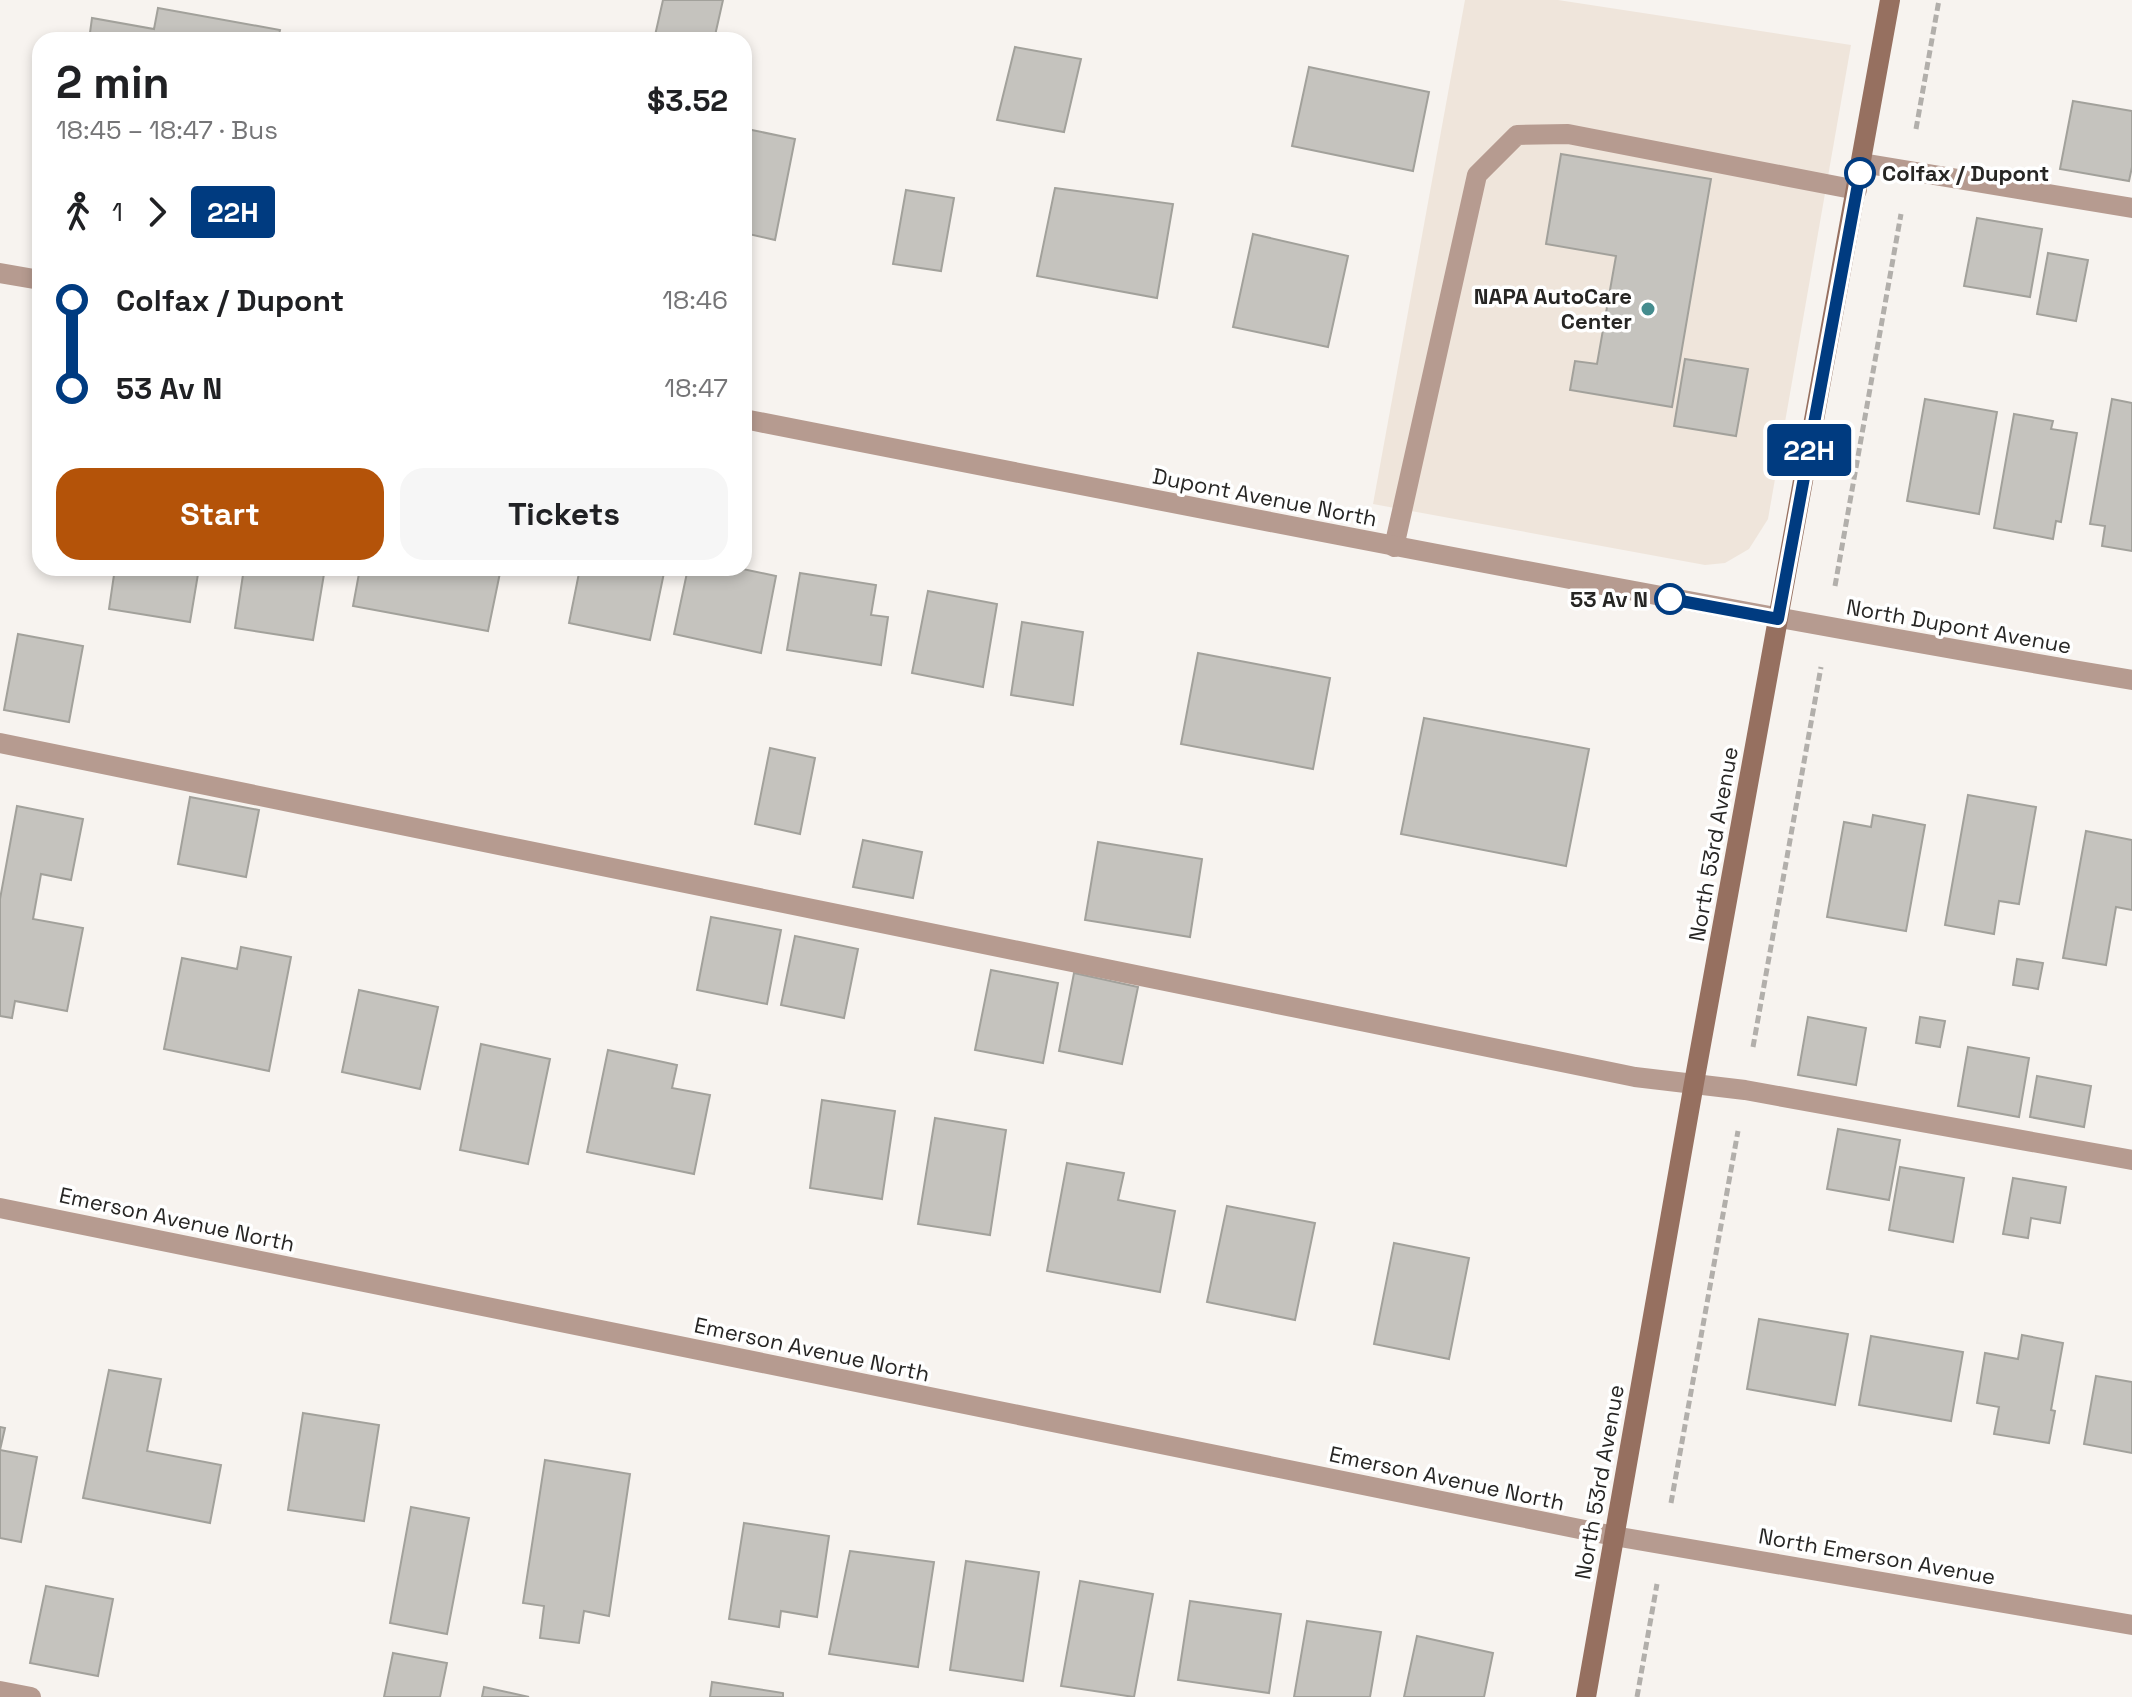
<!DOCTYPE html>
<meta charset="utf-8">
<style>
body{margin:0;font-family:"Space Grotesk",sans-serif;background:#f6f6f6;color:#202124;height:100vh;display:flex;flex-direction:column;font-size:30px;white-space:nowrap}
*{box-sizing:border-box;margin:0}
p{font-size:26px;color:#757577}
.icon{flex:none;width:44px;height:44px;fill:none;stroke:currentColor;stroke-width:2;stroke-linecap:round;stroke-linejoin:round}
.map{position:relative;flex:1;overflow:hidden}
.drawer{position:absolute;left:32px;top:32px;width:720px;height:544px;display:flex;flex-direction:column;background:#fff;border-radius:24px;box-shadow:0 4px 12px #0003}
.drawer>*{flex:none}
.badge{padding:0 16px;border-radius:6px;font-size:28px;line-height:52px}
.map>.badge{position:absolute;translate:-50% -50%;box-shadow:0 0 0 4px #fff}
.legs{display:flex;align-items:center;gap:12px;height:88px;padding:0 24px;font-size:26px}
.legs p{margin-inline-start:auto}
.summary{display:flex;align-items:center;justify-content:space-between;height:136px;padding:0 24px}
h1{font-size:44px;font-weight:800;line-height:60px}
.button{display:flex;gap:16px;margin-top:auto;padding:16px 24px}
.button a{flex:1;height:92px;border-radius:24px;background:#b45309;color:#fff;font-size:32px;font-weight:800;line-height:92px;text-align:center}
.button a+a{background:#f6f6f6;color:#202124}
ul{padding:0 24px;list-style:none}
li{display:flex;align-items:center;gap:28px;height:88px;font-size:30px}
li i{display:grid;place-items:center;width:12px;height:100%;margin:0 10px;background:currentColor}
li i::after{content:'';width:20px;height:20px;margin:-10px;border:6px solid;border-radius:50%;background:#fff}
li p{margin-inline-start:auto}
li:first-child i{background:linear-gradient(#0000 50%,currentColor 0)}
li:last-child i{background:linear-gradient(currentColor 50%,#0000 0)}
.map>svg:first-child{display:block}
.built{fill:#efe5db}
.building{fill:#c5c3be;stroke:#a2a19b;stroke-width:2}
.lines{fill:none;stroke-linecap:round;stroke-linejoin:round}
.path{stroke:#b2afab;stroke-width:5;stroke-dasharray:8 4;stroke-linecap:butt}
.lane{stroke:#b69b90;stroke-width:20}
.street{stroke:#b69b90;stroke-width:20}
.secondary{stroke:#967060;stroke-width:20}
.line-1-casing{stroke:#fff;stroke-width:18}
.line-1{stroke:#003b80;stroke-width:12}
.stop-1-dot{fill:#fff;stroke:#003b80;stroke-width:4}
.poi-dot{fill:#448c8e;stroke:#fff;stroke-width:3}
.labels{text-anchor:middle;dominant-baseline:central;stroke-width:7;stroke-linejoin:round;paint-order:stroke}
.stop-label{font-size:22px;font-weight:bold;fill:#272624;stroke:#fff;text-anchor:start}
.poi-label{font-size:22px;font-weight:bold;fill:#272624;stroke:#fff;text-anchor:end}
.street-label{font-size:22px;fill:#272624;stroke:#fff}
</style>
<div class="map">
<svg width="2132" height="1697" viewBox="0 0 2132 1697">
<rect width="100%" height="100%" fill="#f7f3ef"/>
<polygon class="built" points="1465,0 1558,0 1851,45 1768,519 1749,549 1725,563 1705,565 1373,504"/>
<g class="building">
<polygon points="663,0 723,0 714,40 654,40"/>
<polygon points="158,8 280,30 278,40 89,40 92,18 154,29"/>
<polygon points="1015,47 1081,59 1064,132 997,120"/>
<polygon points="1309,67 1429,92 1413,171 1292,146"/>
<polygon points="2073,101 2132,111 2132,167 2129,181 2060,169"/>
<polygon points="747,129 795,139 775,240 744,233 744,146"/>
<polygon points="1561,154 1711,179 1672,407 1570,390 1575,361 1597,364 1616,256 1546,244"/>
<polygon points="1055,188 1173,204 1157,298 1037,276"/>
<polygon points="906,190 954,198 941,271 893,264"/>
<polygon points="1977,218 2042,229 2030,297 1964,286"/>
<polygon points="1253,234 1348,256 1328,347 1233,327"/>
<polygon points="2048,253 2088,260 2076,321 2037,314"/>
<polygon points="1685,359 1748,369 1736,436 1674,426"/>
<polygon points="1925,399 1997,412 1979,514 1907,501"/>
<polygon points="2112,399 2132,403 2132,551 2102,546 2105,526 2090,524"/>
<polygon points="2014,414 2053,421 2051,429 2077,433 2061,522 2056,521 2053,539 1994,528"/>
<polygon points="115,568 199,568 190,622 109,609"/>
<polygon points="244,568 325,568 313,640 235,628"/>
<polygon points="360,568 501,568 488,631 353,606"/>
<polygon points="580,568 665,568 650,640 569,623"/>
<polygon points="688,568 738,568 776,576 761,653 674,634"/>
<polygon points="800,573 876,585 871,615 888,617 881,665 787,650"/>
<polygon points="928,591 997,604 983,687 912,673"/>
<polygon points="1022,622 1083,632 1073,705 1011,695"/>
<polygon points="18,634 83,646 69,722 4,710"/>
<polygon points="1198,653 1330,678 1313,769 1181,744"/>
<polygon points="1424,718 1589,749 1566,866 1401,834"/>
<polygon points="770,748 815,758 800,834 755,824"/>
<polygon points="1968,795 2036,807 2019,904 1999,901 1994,934 1945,925"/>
<polygon points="190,797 259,810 246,877 178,864"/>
<polygon points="17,806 83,819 71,880 41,874 33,919 83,928 67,1011 15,1001 12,1018 0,1016 0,899"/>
<polygon points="1873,815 1925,825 1906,931 1827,917 1844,822 1871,827"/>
<polygon points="2086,831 2132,840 2132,910 2116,907 2106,965 2063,958"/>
<polygon points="863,840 922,852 913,898 853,887"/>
<polygon points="1098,842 1202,859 1190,937 1085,920"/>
<polygon points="711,917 781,930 767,1004 697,990"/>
<polygon points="795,936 858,949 844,1018 781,1005"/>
<polygon points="241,947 291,957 269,1071 164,1049 182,958 237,969"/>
<polygon points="2017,959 2043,963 2038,989 2013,985"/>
<polygon points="991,970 1058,983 1043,1063 975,1050"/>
<polygon points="1074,973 1138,987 1122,1064 1059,1051"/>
<polygon points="359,990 438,1007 420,1089 342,1072"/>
<polygon points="1808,1017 1866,1028 1856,1085 1798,1075"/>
<polygon points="1920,1017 1945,1021 1940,1047 1916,1043"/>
<polygon points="481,1044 550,1059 528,1164 460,1150"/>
<polygon points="1968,1047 2029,1058 2019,1117 1958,1106"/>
<polygon points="608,1050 677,1065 672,1088 710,1095 694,1174 587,1152"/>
<polygon points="2037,1076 2091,1086 2084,1127 2030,1117"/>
<polygon points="822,1100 895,1111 882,1199 810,1188"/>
<polygon points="935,1118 1006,1130 990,1235 918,1224"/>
<polygon points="1838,1129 1900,1140 1889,1200 1827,1189"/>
<polygon points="1067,1163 1124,1173 1118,1200 1175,1211 1160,1292 1047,1271"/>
<polygon points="1900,1167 1964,1178 1953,1242 1889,1230"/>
<polygon points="2013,1178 2066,1187 2060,1223 2031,1218 2028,1238 2003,1234"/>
<polygon points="1227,1206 1315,1223 1295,1320 1207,1302"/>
<polygon points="1394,1243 1469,1258 1449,1359 1374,1344"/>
<polygon points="1759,1319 1848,1334 1835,1405 1747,1389"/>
<polygon points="2022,1335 2063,1343 2051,1410 2055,1411 2049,1443 1994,1434 1999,1407 1977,1403 1985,1353 2018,1359"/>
<polygon points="1871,1336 1963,1352 1951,1421 1859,1405"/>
<polygon points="109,1370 161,1379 147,1451 221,1465 210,1523 83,1498"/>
<polygon points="2096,1376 2132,1382 2132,1453 2084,1444"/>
<polygon points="303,1413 379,1425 364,1521 288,1510"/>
<polygon points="0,1427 5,1428 0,1450 37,1457 21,1542 0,1538"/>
<polygon points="545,1460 630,1474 609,1616 584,1611 579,1643 540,1638 544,1606 523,1603"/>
<polygon points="411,1507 469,1518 447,1634 390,1623"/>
<polygon points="744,1523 829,1536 817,1617 781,1611 779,1627 729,1619"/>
<polygon points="850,1551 934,1562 918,1667 829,1654"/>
<polygon points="966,1561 1039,1572 1023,1681 950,1670"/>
<polygon points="1080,1581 1153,1594 1134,1697 1061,1686"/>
<polygon points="46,1586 113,1599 98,1676 30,1663"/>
<polygon points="1190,1601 1281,1614 1269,1693 1178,1680"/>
<polygon points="1307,1621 1381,1632 1370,1697 1294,1697"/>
<polygon points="1417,1636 1493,1653 1484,1697 1404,1697"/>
<polygon points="393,1653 447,1663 440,1697 384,1697"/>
<polygon points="712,1682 783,1693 783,1697 710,1697"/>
<polygon points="484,1687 529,1697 482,1697"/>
</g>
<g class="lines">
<g class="path">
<polyline points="1916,129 1939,0"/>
<polyline points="1835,586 1901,214"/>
<polyline points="1753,1047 1821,667"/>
<polyline points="1671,1503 1738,1131"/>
<polyline points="1637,1697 1657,1584"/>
</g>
<g class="lane">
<polyline points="1862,163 2132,208"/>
<polyline points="1394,547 1477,175 1517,135 1568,134 1857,190"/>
<polyline points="0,743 1635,1077 1745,1090 2132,1160"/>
<polyline points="0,1691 31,1697"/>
</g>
<g class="street">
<polyline points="0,273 40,280"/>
<path d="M744 419C1206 510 1668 601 2132 680"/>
<polyline points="0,1208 1614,1536 2132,1625"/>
</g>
<polyline class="secondary" points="1586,1697 1694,1083 1890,0"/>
</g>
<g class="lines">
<defs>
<polyline id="line-1" points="1670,599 1778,619 1860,173"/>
</defs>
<use href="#line-1" class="line-1-casing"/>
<use href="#line-1" class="line-1"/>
</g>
<g class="stop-1-dot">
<circle cx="1860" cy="173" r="14"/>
<circle cx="1670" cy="599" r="14"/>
</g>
<circle class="poi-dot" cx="1648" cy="309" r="8"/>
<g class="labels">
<g class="stop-label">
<text x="1882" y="173">Colfax / Dupont</text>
<text x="1648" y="599" text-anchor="end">53 Av N</text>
</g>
<g class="poi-label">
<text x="1632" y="296">NAPA AutoCare<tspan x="1632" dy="25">Center</tspan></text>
</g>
<g class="street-label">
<text transform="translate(1265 497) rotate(11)">Dupont Avenue North</text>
<text transform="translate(1959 626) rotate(10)">North Dupont Avenue</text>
<text transform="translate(1713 844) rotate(-80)">North 53rd Avenue</text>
<text transform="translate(177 1219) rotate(12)">Emerson Avenue North</text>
<text transform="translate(812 1349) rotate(12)">Emerson Avenue North</text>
<text transform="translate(1447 1478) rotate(12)">Emerson Avenue North</text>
<text transform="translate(1599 1482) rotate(-80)">North 53rd Avenue</text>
<text transform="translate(1877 1556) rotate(10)">North Emerson Avenue</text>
</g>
</g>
</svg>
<b class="badge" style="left:1809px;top:450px;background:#003b80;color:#fff">22H</b>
<section class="drawer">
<div class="summary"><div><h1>2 min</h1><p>18:45 – 18:47 · Bus</p></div><b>$3.52</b></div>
<div class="legs"><svg class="icon" aria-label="walk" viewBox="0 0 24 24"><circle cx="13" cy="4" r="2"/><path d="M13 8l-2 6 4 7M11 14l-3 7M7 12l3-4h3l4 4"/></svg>1<svg class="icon" aria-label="forward" viewBox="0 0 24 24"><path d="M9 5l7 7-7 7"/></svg><b class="badge" style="background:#003b80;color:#fff">22H</b></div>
<ul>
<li><i style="color:#003b80"></i><b>Colfax / Dupont</b><p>18:46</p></li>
<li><i style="color:#003b80"></i><b>53 Av N</b><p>18:47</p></li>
</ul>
<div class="button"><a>Start</a><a>Tickets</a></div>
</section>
</div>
